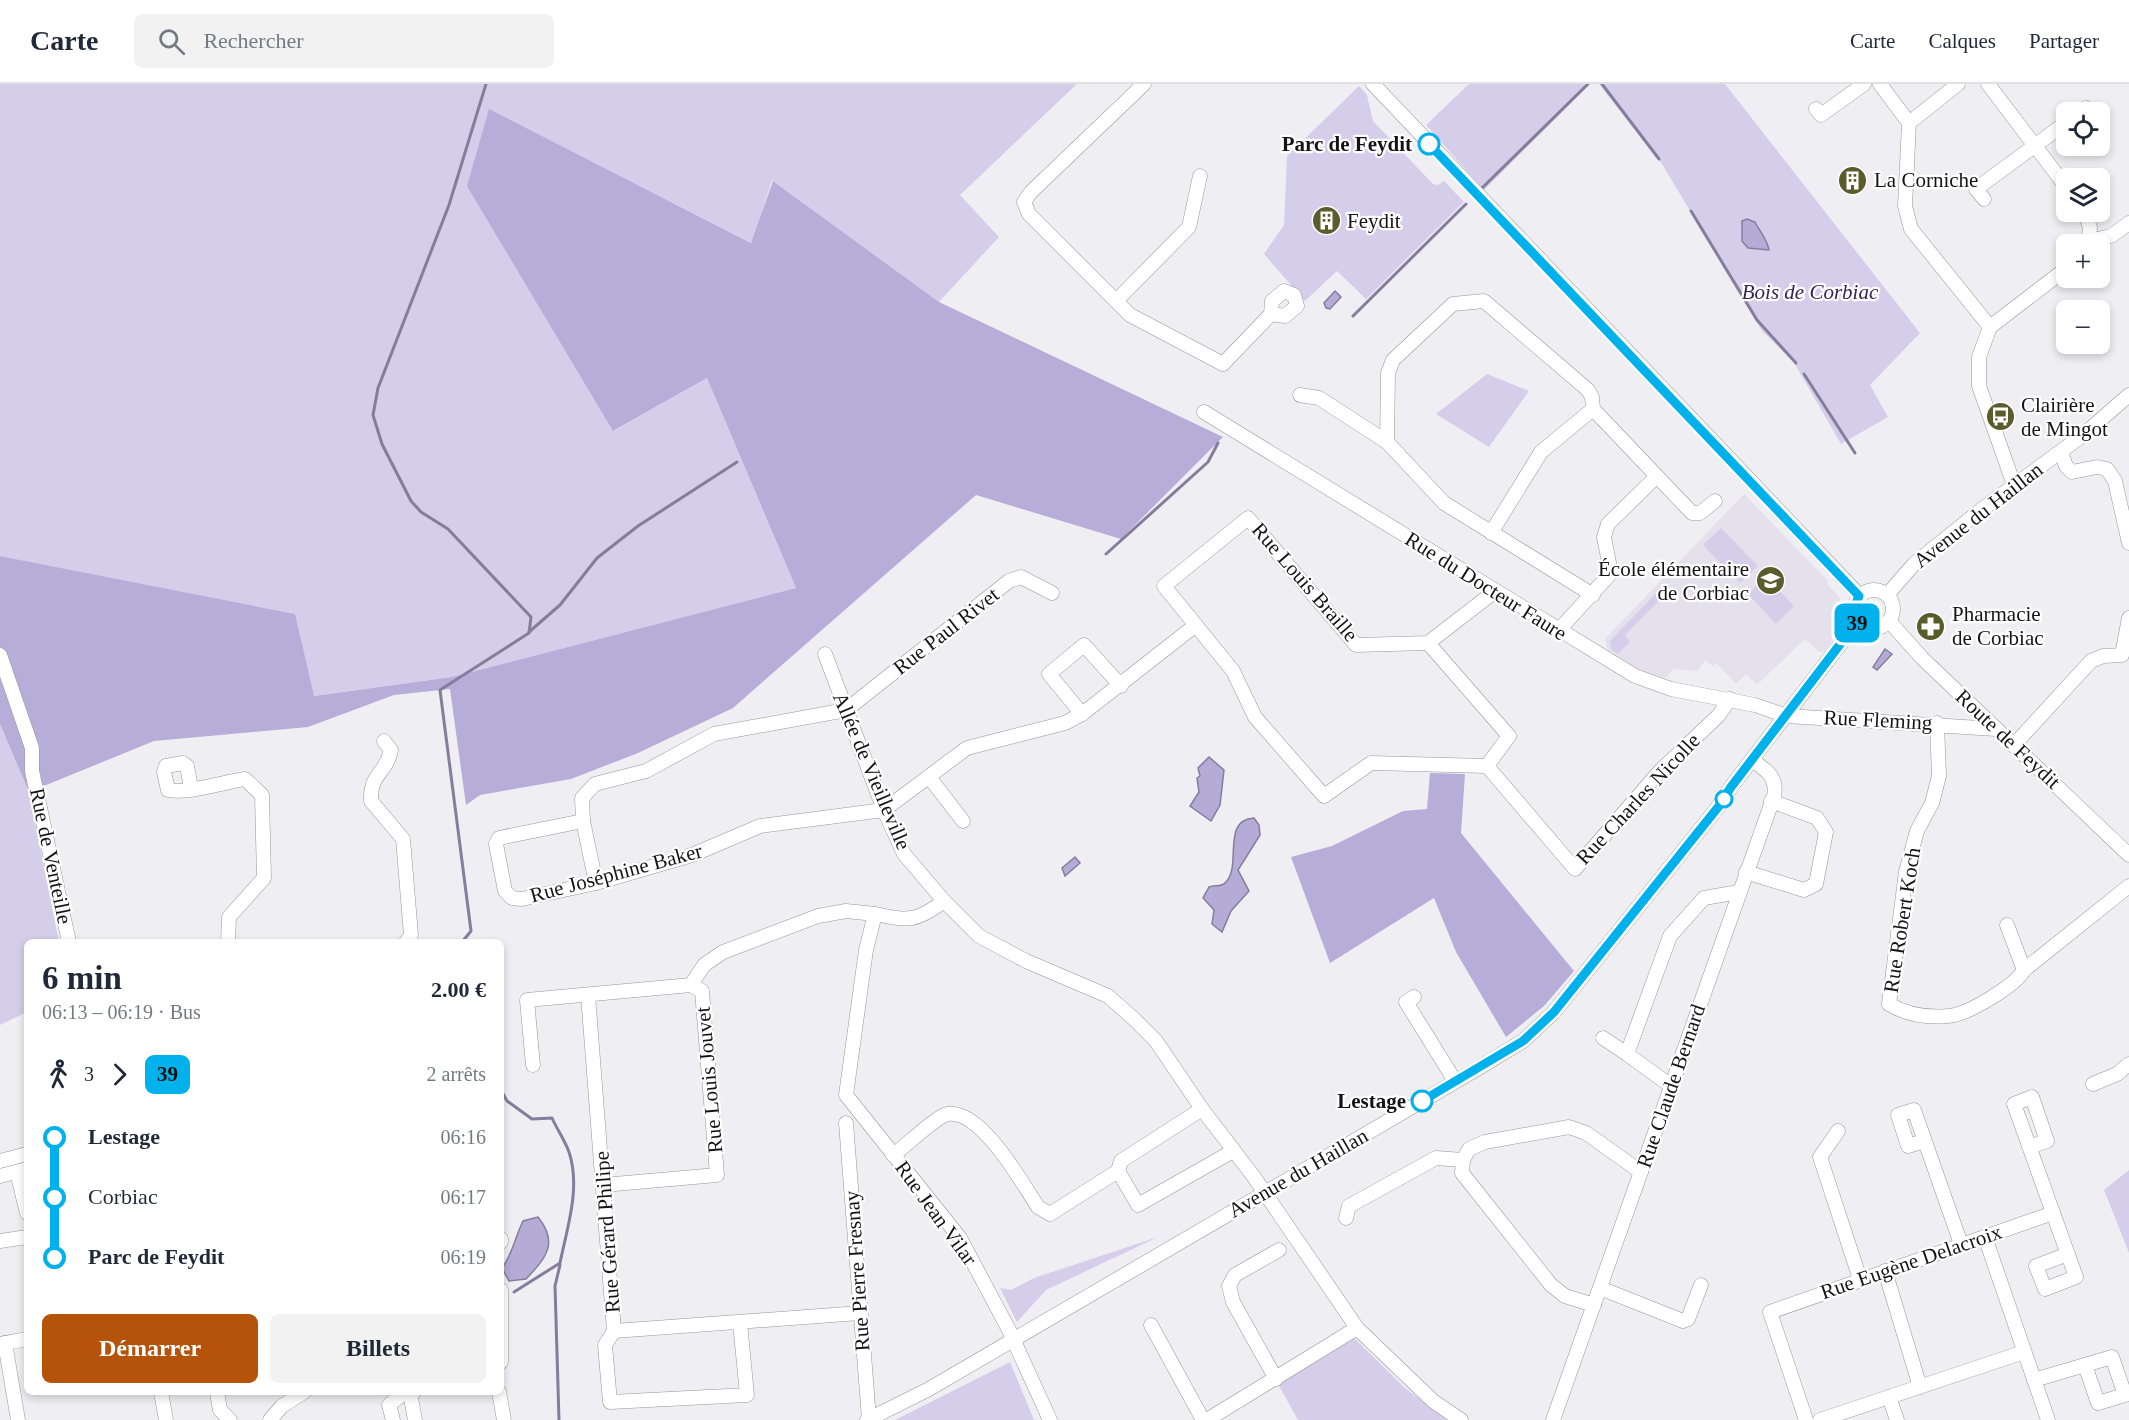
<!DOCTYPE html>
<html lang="fr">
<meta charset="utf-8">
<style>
body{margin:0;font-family:Georgia,serif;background:#f2f2f3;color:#1f2937;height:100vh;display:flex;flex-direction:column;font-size:22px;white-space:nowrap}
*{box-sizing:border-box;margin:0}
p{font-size:20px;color:#747a83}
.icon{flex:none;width:33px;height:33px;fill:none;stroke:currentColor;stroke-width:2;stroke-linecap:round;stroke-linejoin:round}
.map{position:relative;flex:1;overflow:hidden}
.side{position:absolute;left:24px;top:855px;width:480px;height:456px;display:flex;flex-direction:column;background:#fff;border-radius:9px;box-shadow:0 3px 9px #0003}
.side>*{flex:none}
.badge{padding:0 12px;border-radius:9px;font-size:21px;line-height:39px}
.tools{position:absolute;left:2056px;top:18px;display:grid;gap:12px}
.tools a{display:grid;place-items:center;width:54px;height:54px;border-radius:9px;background:#fff;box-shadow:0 3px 9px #0003;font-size:30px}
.map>.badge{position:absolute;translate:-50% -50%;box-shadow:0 0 0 3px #fff}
.legs{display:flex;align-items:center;gap:9px;height:66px;padding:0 18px;font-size:20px}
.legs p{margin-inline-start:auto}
.headline{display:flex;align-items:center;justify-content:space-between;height:102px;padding:0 18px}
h1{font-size:33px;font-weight:700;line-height:45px}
.button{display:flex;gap:12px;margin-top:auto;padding:12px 18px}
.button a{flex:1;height:69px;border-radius:9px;background:#b45309;color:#fff;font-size:24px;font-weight:700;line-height:69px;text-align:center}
.button a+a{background:#f2f2f3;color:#1f2937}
ul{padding:0 18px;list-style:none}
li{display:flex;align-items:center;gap:21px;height:60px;font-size:22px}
li i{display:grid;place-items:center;width:9px;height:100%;margin:0 8px;background:currentColor}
li i::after{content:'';width:15px;height:15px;margin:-8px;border:4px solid;border-radius:50%;background:#fff}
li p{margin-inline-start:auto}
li:first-child i{background:linear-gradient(#0000 50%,currentColor 0)}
li:last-child i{background:linear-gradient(currentColor 50%,#0000 0)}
header{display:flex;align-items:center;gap:36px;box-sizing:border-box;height:84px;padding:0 30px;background:#fff;border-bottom:2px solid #e0e1e3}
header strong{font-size:28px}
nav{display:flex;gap:33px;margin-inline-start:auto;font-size:21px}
.search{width:420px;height:54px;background:#f2f2f3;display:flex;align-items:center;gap:15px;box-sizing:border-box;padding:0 21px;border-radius:9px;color:#747a83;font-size:22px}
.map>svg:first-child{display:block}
.built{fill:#e4e1ed}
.green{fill:#d4ceea}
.forest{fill:#b6add8}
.water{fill:#b4abd6;stroke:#847e9c;stroke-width:1.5}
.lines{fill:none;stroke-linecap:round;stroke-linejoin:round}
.stream{stroke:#847e9c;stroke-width:3}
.minor-casing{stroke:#96969a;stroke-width:15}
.minor{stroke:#fff;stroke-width:14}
.line-1-casing{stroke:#fff;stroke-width:14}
.line-1{stroke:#00b1eb;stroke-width:9}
.stop-1-dot{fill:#fff;stroke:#00b1eb;stroke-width:3}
.labels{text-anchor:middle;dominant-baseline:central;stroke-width:4.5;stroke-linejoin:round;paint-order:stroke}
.stop-label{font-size:21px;font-weight:bold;fill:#141415;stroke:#fff;text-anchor:end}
.poi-label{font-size:21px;fill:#141415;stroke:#fff;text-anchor:start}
.park-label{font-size:21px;font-style:italic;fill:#332357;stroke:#fff}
.street-label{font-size:21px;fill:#141415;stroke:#fff}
</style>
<header>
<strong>Carte</strong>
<div class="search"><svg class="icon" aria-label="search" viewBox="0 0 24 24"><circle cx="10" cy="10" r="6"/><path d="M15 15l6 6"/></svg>Rechercher</div>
<nav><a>Carte</a><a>Calques</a><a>Partager</a></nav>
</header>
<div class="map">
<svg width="2129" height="1336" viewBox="0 0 2129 1336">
<rect width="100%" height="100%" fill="#efeff3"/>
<polygon class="built" points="1744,410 1829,498 1827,500 1840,514 1843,540 1824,568 1819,568 1805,555 1757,601 1746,590 1736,600 1716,579 1712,582 1705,576 1698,587 1674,585 1665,594 1640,586 1608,566 1605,555"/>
<g class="green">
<polygon points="0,0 1077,0 960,111 999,153 939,218 772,96 752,159 489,26 614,347 707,294 796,504 452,593 313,612 294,530 0,472"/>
<polygon points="1469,0 1590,0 1484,106 1426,41"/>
<polygon points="1599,0 1725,0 1920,249 1870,301 1888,333 1841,360 1793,277 1762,247 1662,80"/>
<polygon points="1359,2 1367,11 1373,37 1433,100 1438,101 1444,97 1464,118 1366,215 1337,187 1305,217 1264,170 1284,141 1287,72"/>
<polygon points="1487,290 1529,307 1489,363 1436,330"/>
<polygon points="1721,444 1758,482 1740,499 1703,461"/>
<polygon points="1766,492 1794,522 1776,540 1748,510"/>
<polygon points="1657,508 1663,513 1625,551 1630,558 1618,570 1612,566 1610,557"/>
<polygon points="0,640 29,708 59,858 27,858 27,928 0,941"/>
<polygon points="2129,1086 2129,1169 2104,1106"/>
<polygon points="1158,1153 1046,1206 1017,1238 1000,1204 1011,1206 1034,1194"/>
<polygon points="1353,1253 1405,1304 1447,1336 1298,1336 1278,1300"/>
<polygon points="1010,1278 1034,1336 895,1336"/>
</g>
<g class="forest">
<polygon points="489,25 751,159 773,97 939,218 1223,353 1121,455 976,411 733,624 638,669 571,695 480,711 466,721 450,605 394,611 308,643 154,657 29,708 0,640 0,472 295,530 314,612 452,593 796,504 707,294 613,347 467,102"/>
<polygon points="1430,689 1465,690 1461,749 1574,887 1544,922 1506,953 1456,868 1434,814 1330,879 1291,773 1332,762 1403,727 1427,725"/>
</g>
<g class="water">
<path d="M1747 135 1755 138C1760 148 1767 155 1769 166L1748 164 1742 157V137Z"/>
<polygon points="1335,207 1341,213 1330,225 1326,224 1324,219"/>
<polygon points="1885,565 1892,570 1877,586 1873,583"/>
<polygon points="1209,673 1224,686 1220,721 1211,737 1190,722 1199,708 1197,694 1200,692 1198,684"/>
<path d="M1254 734 1259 741 1260 751 1238 786 1249 807 1231 827 1222 848 1212 840 1214 826 1203 814 1209 803C1215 800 1221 804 1226 798 1242 781 1221 736 1254 734Z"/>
<polygon points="1075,773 1080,779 1065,792 1062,784"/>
<path d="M538 1133C559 1159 546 1174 526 1195L509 1197 502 1184C513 1169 515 1153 523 1137Z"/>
</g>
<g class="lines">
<g class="stream">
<polyline points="1602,0 1659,75"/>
<polyline points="1480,106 1588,0"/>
<polyline points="1691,127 1757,236 1796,279"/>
<polyline points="1353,232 1466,120"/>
<polyline points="1804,290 1855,369"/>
<polyline points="1106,470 1208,378 1218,359"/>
<polyline points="529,548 560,521 597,474 638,442 737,378"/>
<polyline points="462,858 471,847 440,606 529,549 531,533 448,445 421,428 411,417 382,360 373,331 378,304 449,121 486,0"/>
<path d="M501 1006 507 1017 532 1035 552 1034C557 1045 565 1057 569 1068 581 1104 567 1144 560 1179L514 1208"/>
<polyline points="559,1336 555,1202 560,1181"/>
</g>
<defs>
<g id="minor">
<polyline points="1144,0 1031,108 1024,118 1029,130 1130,231 1223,280 1271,230 1272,217 1284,207 1294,211 1297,222 1285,232 1271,230"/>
<polyline points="1373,0 1859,511"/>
<polyline points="1880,0 1909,39"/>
<polyline points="1958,0 1909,39 1905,122 1911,145 1990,243"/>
<polyline points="1988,0 2067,104"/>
<polyline points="1816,25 1821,31 1864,0"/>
<polyline points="2080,28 2086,24 2090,28"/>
<polyline points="1984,115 1976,105 2067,38"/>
<polyline points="2085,128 2090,144 2088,160"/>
<polyline points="2089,157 2111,152 2129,139"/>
<polyline points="1116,217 1189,143 1200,92"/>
<polyline points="1300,311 1319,314 1387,358 1444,419 1593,511"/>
<polyline points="1204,328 1635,592 1671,605 1755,621 1787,632 1996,645"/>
<polyline points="1387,358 1388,289 1393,276 1453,220 1484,217 1588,306 1592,313 1593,325 1692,429 1700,429 1715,417"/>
<polyline points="2061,368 2066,382 2072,388 2097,383 2107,385 2115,397 2129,459"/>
<polyline points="2014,401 1979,302 1979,273 1990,243 2067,184"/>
<polyline points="1491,449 1541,368 1593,325"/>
<circle cx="1874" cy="525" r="19"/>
<polyline points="1052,509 1021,493 1009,497 846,626 714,650 646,687 595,700 582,714 583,737 499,754 496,760 505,807 512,814 522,815 596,799 692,771 760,742 884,726 967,664 1065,639 1082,630 1196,541"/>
<polyline points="1887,511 1914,480 1981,426 2083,351 2129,311"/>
<polyline points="1889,537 1922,574 2129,771"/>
<polyline points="1558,547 1611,489 1604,453 1608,440 1656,393"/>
<polyline points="1428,559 1509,652 1487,682 1575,785 1660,687 1718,632 1730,615"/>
<polyline points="825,570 884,726 904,770 944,817 979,852 1026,877 1108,912 1134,935 1156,957 1202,1025 1254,1093 1357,1244 1433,1317 1461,1336"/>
<polyline points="0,571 32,664 32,687 69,858"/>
<polyline points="1082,630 1049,590 1084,561 1121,602"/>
<path d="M1937 639 1939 692 1932 719 1917 747 1906 788 1889 920C1907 931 1927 934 1948 932 1967 931 2015 902 2024 886L2129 802"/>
<path d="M384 657 391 666C386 691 370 688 371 717L403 755 411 851 406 858"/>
<polyline points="2014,661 2091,577 2103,572 2122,571 2129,534"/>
<polyline points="1487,682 1371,679 1324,712 1255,633 1233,587 1164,502 1248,434 1356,561 1428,559 1494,508"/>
<polyline points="929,693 963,737"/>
<path d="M191 704 187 682 183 679 166 682 164 688 168 706C188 710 224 698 245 695L262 711 264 794 229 833 228 858"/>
<polyline points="583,737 596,799"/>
<polyline points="1746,788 1804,806 1816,800 1826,748 1817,734 1771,717"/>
<path d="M944 817C916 838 909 837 875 830L866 866 846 1011 960 1154 1009 1246 1050 1336"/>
<polyline points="2007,841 2024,886"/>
<polyline points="691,901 704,881 723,868 818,832 846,827 875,830"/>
<polyline points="588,911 614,1247 860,1229"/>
<polyline points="1414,913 1406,918 1455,997"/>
<polyline points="1603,954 1627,970"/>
<polyline points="533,981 527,916 691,901"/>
<polyline points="2093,1000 2117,990 2129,980"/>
<polyline points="1671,1002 1627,970 1670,852 1704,814 1739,808"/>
<polyline points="1202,1025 1121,1077 1118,1087 1138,1121 1233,1067"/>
<polyline points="846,1039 869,1335"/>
<polyline points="1838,1047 1820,1073 1860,1195"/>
<polyline points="1924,1057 1908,1062 1898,1031 1914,1026 1961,1160"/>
<path d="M2029 1063 2047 1057 2032 1013 2014 1020C2034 1077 2055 1135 2076 1193L2045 1205 2036 1182 2068 1170"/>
<path d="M893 1071C905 1063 936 1032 948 1030 981 1025 1022 1099 1038 1123L1050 1130 1118 1087"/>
<polyline points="1463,1076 1469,1065 1485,1058 1569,1043 1586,1049 1641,1088"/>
<polyline points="0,1077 27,1070"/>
<polyline points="17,1088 27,1129"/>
<polyline points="0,1092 27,1085"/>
<polyline points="603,1101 717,1091 702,907 691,901"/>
<polyline points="1346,1134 1349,1122 1436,1074 1463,1076 1462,1089 1551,1201 1565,1212 1594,1221"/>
<polyline points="1985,1153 2048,1336"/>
<polyline points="501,1155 501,1158"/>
<polyline points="0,1157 27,1153"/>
<polyline points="1885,1187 1920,1303"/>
<polyline points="1600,1204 1683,1237 1688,1235 1701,1201"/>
<polyline points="501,1206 501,1278"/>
<polyline points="1151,1241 1203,1336"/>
<polyline points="614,1247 605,1261 610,1318 747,1311 740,1239"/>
<polyline points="5,1259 18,1336"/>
<polyline points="0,1260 27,1255"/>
<polyline points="1276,1295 1233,1218 1229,1202 1235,1191 1279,1166"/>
<polyline points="2034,1296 2112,1273 2125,1311 2098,1319 2085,1281"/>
<polyline points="161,1308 166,1336"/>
<polyline points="217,1308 220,1326 230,1336"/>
<polyline points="499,1308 504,1336"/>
<polyline points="410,1309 415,1336"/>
<polyline points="1889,1313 1897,1336"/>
<polyline points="270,1336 282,1322 304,1308"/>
<polyline points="393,1336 389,1321 401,1311 414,1308"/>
<polyline points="867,1336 929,1305 1477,985 1523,957 1554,928 1719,722 1731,703 1858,537"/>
<polyline points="1207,1336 1357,1244"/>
<path d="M1553 1336 1774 712C1778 693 1766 686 1752 676"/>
<polyline points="1806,1336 1770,1228 2053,1129"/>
<polyline points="1820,1336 2024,1268"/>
</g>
</defs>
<use href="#minor" class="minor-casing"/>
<use href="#minor" class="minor"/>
</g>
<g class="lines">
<defs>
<polyline id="line-1" points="1422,1017 1523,957 1554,928 1719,722 1731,703 1851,546 1858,537 1854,524 1859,512 1429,60"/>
</defs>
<use href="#line-1" class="line-1-casing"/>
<use href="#line-1" class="line-1"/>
</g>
<defs>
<symbol id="building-disc" viewBox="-11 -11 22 22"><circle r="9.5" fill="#575d2b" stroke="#fff"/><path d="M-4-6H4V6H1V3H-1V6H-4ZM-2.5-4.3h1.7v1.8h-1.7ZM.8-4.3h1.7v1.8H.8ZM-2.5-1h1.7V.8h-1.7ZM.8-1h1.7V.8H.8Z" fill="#fff"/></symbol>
<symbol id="bus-disc" viewBox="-11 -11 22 22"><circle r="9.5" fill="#575d2b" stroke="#fff"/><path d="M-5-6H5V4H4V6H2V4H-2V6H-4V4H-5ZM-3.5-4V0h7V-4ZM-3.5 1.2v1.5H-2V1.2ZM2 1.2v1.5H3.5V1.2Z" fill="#fff"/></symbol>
<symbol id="school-disc" viewBox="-11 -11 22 22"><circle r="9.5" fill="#575d2b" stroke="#fff"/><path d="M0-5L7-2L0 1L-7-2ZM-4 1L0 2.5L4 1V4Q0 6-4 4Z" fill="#fff"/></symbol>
<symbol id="pharmacy-disc" viewBox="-11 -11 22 22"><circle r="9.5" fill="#575d2b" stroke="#fff"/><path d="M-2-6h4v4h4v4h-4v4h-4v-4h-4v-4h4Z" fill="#fff"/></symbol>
</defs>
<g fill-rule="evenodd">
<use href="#building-disc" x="1836" y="80" width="33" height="33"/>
<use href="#building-disc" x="1310" y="120" width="33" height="33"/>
<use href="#bus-disc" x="1984" y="316" width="33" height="33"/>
<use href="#school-disc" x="1754" y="480" width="33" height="33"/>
<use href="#pharmacy-disc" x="1914" y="526" width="33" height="33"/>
</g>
<g class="stop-1-dot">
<circle cx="1429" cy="60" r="10"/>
<circle cx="1724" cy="715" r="8"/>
<circle cx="1422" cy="1017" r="10"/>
</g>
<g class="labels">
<g class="stop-label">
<text x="1412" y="60">Parc de Feydit</text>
<text x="1406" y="1017">Lestage</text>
</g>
<g class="poi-label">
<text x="1874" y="96">La Corniche</text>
<text x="1347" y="137">Feydit</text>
<text x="2021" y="321">Clairière<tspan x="2021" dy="24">de Mingot</tspan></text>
<text x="1749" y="485" text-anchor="end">École élémentaire<tspan x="1749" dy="24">de Corbiac</tspan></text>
<text x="1952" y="530">Pharmacie<tspan x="1952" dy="24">de Corbiac</tspan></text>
</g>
<g class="park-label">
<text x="1810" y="208">Bois de Corbiac</text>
</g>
<g class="street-label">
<text transform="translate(1978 431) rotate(-38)">Avenue du Haillan</text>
<text transform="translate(1305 498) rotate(49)">Rue Louis Braille</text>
<text transform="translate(1486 502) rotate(32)">Rue du Docteur Faure</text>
<text transform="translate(946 547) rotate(-38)">Rue Paul Rivet</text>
<text transform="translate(1878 636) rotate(3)">Rue Fleming</text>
<text transform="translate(2008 655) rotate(43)">Route de Feydit</text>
<text transform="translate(872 687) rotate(67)">Allée de Vieilleville</text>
<text transform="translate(1638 715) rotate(-47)">Rue Charles Nicolle</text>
<text transform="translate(51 772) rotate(78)">Rue de Venteille</text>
<text transform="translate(616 789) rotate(-15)">Rue Joséphine Baker</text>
<text transform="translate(1902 836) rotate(-81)">Rue Robert Koch</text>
<text transform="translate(709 996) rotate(-95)">Rue Louis Jouvet</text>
<text transform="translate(1671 1002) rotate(-71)">Rue Claude Bernard</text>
<text transform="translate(1298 1089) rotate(-30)">Avenue du Haillan</text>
<text transform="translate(936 1129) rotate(54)">Rue Jean Vilar</text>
<text transform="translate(607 1148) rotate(-94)">Rue Gérard Philipe</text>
<text transform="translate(1911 1178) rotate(-19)">Rue Eugène Delacroix</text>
<text transform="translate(857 1187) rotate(-94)">Rue Pierre Fresnay</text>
</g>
</g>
</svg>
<div class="tools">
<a><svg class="icon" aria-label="locate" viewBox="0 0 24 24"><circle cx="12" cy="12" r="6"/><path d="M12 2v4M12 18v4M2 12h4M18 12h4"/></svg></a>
<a><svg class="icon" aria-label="layers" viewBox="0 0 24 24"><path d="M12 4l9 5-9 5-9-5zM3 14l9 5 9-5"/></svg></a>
<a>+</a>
<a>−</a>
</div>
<b class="badge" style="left:1857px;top:539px;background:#00b1eb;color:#111">39</b>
<section class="side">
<div class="headline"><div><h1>6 min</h1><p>06:13 – 06:19 · Bus</p></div><b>2.00 €</b></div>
<div class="legs"><svg class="icon" aria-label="walk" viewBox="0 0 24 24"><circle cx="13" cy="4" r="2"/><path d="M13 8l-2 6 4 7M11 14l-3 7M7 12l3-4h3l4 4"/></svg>3<svg class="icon" aria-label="forward" viewBox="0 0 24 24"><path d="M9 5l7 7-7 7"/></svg><b class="badge" style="background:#00b1eb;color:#111">39</b><p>2 arrêts</p></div>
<ul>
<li><i style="color:#00b1eb"></i><b>Lestage</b><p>06:16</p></li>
<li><i style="color:#00b1eb"></i><span>Corbiac</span><p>06:17</p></li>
<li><i style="color:#00b1eb"></i><b>Parc de Feydit</b><p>06:19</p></li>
</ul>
<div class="button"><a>Démarrer</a><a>Billets</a></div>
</section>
</div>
